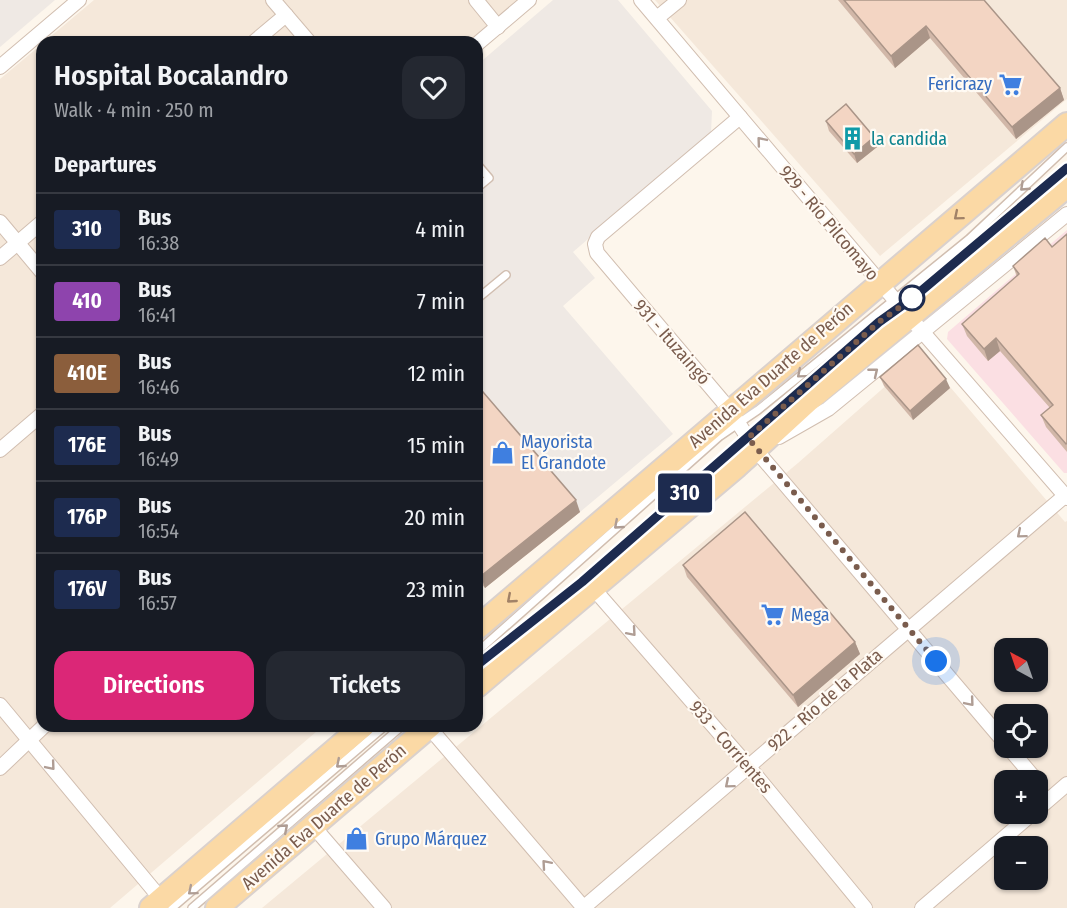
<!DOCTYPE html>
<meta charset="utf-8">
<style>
body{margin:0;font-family:"Fira Sans Condensed",sans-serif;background:#242831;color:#f1f3f6;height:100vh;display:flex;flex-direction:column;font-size:22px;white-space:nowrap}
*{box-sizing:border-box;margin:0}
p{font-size:20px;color:#9ea1a6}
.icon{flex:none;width:33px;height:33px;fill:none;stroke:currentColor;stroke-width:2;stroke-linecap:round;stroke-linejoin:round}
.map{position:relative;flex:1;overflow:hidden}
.sheet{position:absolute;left:36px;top:36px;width:447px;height:696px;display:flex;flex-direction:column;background:#171b24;border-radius:18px;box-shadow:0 2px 4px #0004}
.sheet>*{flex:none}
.badge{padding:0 12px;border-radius:4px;font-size:21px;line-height:39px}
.needle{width:39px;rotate:320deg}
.fabs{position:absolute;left:994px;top:638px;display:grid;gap:12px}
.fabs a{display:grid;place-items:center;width:54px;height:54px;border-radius:12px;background:#171b24;box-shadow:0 2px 4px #0004;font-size:30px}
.you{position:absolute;width:30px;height:30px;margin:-15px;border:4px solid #fff;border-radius:50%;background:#1a73e8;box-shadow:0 0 0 9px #1a73e833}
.map>.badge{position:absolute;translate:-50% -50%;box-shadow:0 0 0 3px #fff}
h2{padding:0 18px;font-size:22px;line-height:54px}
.round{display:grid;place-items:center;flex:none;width:63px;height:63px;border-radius:18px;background:#242831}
.summary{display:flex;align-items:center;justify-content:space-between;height:102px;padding:0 18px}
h1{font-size:28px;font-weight:600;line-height:45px}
.action{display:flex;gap:12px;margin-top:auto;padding:12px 18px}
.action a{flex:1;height:69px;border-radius:18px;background:#db2777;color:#fff;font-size:24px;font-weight:600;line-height:69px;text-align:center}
.action a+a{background:#242831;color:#f1f3f6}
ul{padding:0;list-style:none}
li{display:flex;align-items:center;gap:18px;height:72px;padding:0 18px;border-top:2px solid #363941}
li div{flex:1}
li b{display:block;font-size:22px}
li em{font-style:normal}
li .badge{min-width:66px;font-weight:700;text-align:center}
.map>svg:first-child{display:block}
.residential{fill:#f5e8da;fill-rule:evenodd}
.industrial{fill:#efe9e4}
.medical{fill:#fbdfe3}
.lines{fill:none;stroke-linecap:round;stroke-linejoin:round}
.lane-casing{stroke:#d1beb0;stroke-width:10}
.street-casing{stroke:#d1beb0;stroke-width:16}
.primary-casing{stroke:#dad1cd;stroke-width:26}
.lane{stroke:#fff;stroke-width:7}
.street{stroke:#fff;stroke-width:14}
.primary{stroke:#fbd9a5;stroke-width:22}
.wall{fill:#d1b7a8}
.shaded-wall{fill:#aa9588}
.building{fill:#f3d5c3;stroke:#aa9588;stroke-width:1.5}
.oneway{stroke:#af9d94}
.oneway2{stroke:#a18267}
.line-casing{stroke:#fff;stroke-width:14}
.line{stroke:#1d2b4f;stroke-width:9}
.walk{stroke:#7a5c4d;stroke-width:6;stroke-dasharray:0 10.8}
.stop-dot{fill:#fff;stroke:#1d2b4f;stroke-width:3}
.labels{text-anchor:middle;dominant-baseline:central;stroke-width:4.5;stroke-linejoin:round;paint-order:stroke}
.shop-label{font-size:18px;fill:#366cbe;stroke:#fffaf3;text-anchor:start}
.culture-label{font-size:18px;fill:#0d838f;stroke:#fffaf3;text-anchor:start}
.street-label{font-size:18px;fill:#7a5c4d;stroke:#fffaf3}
</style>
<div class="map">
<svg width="1067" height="908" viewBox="0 0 1067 908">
<rect width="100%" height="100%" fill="#fdf6ec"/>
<g class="residential">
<polygon points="94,0 524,0 474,42 44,42"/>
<polygon points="655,0 1067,0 1067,99 880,256"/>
<polygon points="42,44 42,726 323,726 110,908 0,908 0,79"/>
<path d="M922 354 1065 522 1067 521V908H262L798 463ZM1005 648H1038V681H1005ZM1005 714H1038V747H1005ZM1005 780H1038V813H1005ZM1005 846H1038V879H1005Z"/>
</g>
<g class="industrial">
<polygon points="0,0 55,0 0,47"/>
<polygon points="553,0 618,0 712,111 711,133 573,252 595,278 563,306 673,434 580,512 477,393 477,65"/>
</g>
<polygon class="medical" points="1067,230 1067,473 1064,473 947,339 948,332"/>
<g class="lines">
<defs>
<g id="lane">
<polyline points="477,164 489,178 477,188"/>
<polyline points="477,299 506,275"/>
<polyline points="477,652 720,436 758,410 969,239 1067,147"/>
<polyline points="477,665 582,582 879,322 914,297 1067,168"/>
<polyline points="172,908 385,726"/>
<polyline points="192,908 402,726"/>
</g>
<g id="street">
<polyline points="273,0 309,42"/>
<polyline points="476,0 498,27"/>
<polyline points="641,0 900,306 1067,498"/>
<polyline points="657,18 679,0"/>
<polyline points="254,42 286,15"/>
<polyline points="477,44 529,0"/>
<polyline points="0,67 79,0"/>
<polyline points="740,117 598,237 595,244 597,253 730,410 755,449 1005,743"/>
<polyline points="0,222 42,272"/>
<polyline points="0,258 42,222"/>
<polyline points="779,437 828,409 1067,214"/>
<polyline points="0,450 42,414"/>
<polyline points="593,588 749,767 865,908"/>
<polyline points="0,705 161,899"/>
<polyline points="428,726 584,908"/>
<polyline points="1008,747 1036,780"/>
<polyline points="0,768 44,726"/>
<polyline points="1038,809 1067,784"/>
<polyline points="313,826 384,908"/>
<polyline points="583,908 1067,494"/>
<polyline points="922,908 1033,813"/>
</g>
<g id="primary">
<polyline points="477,628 1067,124"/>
<polyline points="477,686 737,466 809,400 1067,186"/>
<polyline points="151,908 363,726"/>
<polyline points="217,908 430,726"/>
</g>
</defs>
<use href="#lane" class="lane-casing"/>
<use href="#street" class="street-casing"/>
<use href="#primary" class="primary-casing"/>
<use href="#lane" class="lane"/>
<use href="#street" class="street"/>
<use href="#primary" class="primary"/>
</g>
<g class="wall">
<polygon points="838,0 984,0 1060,88 1064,100 1016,139 930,38 895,68"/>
<polygon points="826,121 877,147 857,163 829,131"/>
<polygon points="1067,234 1067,452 1046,427 1041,415 1050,408 1000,351 988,361 967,336 962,324 1017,277 1013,266 1052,247"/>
<polygon points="880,377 950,388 913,420 884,386"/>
<polygon points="477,385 580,512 485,588 477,578"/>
<polygon points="683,565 855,642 860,654 798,707 687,577"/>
</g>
<g class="shaded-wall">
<polygon points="926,26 930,38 895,68 891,56"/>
<polygon points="1060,88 1064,100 1016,139 1012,127"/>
<polygon points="874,137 877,147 857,163 854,154"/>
<polygon points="996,338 1000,351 988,361 984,349"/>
<polygon points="946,379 950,388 913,420 910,411"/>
<polygon points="576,500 580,512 485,588 481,576"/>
<polygon points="855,642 860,654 798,707 793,695"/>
</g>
<g class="building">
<polygon points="844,0 984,0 1060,88 1012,127 926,26 891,56"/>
<polygon points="846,104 874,137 854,154 826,121"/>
<polygon points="1067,234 1067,443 1066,444 1041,415 1053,405 996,338 984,349 962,324 1019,274 1013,266 1045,238 1052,247"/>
<polygon points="918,345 946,379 910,411 880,377"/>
<polygon points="477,385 576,500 481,576 477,571"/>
<polygon points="745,512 855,642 793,695 683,565"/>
</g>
<defs><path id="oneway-chevron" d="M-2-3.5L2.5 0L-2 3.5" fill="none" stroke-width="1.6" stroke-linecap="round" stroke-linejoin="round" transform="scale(1.5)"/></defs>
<g class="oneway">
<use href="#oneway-chevron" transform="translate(761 141) rotate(-130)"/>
<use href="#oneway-chevron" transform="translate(1024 187) rotate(137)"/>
<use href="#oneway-chevron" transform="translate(874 372) rotate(-39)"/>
<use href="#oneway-chevron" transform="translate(801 374) rotate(140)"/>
<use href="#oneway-chevron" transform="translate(618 525) rotate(139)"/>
<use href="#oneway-chevron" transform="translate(1021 534) rotate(140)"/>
<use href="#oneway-chevron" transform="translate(632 632) rotate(49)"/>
<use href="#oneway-chevron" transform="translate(970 702) rotate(50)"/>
<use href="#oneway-chevron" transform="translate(340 764) rotate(139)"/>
<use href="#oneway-chevron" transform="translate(51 766) rotate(50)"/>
<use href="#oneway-chevron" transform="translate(729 784) rotate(140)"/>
<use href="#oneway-chevron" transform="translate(284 828) rotate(-41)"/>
<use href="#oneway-chevron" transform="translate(546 864) rotate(-131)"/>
<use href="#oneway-chevron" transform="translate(192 891) rotate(140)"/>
</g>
<g class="oneway2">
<use href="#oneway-chevron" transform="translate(958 216) rotate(140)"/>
<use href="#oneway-chevron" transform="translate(511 599) rotate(139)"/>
</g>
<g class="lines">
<defs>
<polyline id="line" points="477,665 582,582 879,322 914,297 1067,168"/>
</defs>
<use href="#line" class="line-casing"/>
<use href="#line" class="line"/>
<polyline class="walk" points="912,298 914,297 879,322 748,438 936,661"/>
</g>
<defs>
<symbol id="supermarket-bare" viewBox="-9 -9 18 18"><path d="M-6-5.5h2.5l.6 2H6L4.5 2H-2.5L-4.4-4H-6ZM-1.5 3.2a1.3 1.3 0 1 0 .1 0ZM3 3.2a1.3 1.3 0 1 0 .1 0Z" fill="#3f7fe0" stroke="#fffaf3" stroke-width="2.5" paint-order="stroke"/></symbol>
<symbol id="building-bare" viewBox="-9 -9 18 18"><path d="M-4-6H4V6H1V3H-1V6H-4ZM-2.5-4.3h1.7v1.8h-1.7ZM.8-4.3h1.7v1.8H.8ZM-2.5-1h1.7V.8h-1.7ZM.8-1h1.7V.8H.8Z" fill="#0f9aa8" stroke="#fffaf3" stroke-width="2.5" paint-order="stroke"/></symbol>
<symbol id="shop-bare" viewBox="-9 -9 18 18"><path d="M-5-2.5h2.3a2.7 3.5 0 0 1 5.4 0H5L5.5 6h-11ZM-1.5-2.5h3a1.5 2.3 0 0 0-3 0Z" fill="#3f7fe0" stroke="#fffaf3" stroke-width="2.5" paint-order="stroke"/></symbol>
</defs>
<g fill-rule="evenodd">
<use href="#supermarket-bare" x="994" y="68" width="33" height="33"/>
<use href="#building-bare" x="836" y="122" width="33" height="33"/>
<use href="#shop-bare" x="486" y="436" width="33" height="33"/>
<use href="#supermarket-bare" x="756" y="598" width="33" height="33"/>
<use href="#shop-bare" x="340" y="822" width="33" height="33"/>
</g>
<circle class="stop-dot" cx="912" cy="298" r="12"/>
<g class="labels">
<g class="shop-label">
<text x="992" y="84" text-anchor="end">Fericrazy</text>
<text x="521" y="442">Mayorista<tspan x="521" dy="21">El Grandote</tspan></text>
<text x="791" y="615">Mega</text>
<text x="375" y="839">Grupo Márquez</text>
</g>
<g class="culture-label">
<text x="871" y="139">la candida</text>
</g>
<g class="street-label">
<text transform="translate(829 223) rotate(50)">929 - Río Pilcomayo</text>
<text transform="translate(672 342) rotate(49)">931 - Ituzaingó</text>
<text transform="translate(771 375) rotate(-41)">Avenida Eva Duarte de Perón</text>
<text transform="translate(825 700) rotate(-41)">922 - Río de la Plata</text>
<text transform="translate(731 747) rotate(49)">933 - Corrientes</text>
<text transform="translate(324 817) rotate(-41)">Avenida Eva Duarte de Perón</text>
</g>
</g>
</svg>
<div class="fabs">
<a><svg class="needle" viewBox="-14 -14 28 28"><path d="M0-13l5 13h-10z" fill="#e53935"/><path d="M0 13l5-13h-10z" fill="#9ea1a6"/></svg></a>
<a><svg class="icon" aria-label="locate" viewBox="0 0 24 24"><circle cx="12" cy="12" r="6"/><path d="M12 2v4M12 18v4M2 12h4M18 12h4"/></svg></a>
<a>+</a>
<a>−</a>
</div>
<div class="you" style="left:936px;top:661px"></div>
<b class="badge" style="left:685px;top:493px;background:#1d2b4f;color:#fff">310</b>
<section class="sheet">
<div class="summary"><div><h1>Hospital Bocalandro</h1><p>Walk · 4 min · 250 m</p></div><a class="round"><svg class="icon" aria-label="heart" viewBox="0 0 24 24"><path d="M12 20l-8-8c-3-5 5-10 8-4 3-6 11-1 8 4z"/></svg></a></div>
<h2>Departures</h2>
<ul>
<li><span class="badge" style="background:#1d2b4f;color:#fff">310</span><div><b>Bus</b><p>16:38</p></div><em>4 min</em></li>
<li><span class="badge" style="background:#8e44ad;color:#fff">410</span><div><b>Bus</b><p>16:41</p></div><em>7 min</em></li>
<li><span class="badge" style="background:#8b5e3c;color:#fff">410E</span><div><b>Bus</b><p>16:46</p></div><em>12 min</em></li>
<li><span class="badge" style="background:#1d2b4f;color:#fff">176E</span><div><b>Bus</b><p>16:49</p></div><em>15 min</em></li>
<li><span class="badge" style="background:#1d2b4f;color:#fff">176P</span><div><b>Bus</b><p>16:54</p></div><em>20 min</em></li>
<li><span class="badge" style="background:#1d2b4f;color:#fff">176V</span><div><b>Bus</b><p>16:57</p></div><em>23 min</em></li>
</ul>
<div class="action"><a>Directions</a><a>Tickets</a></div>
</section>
</div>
